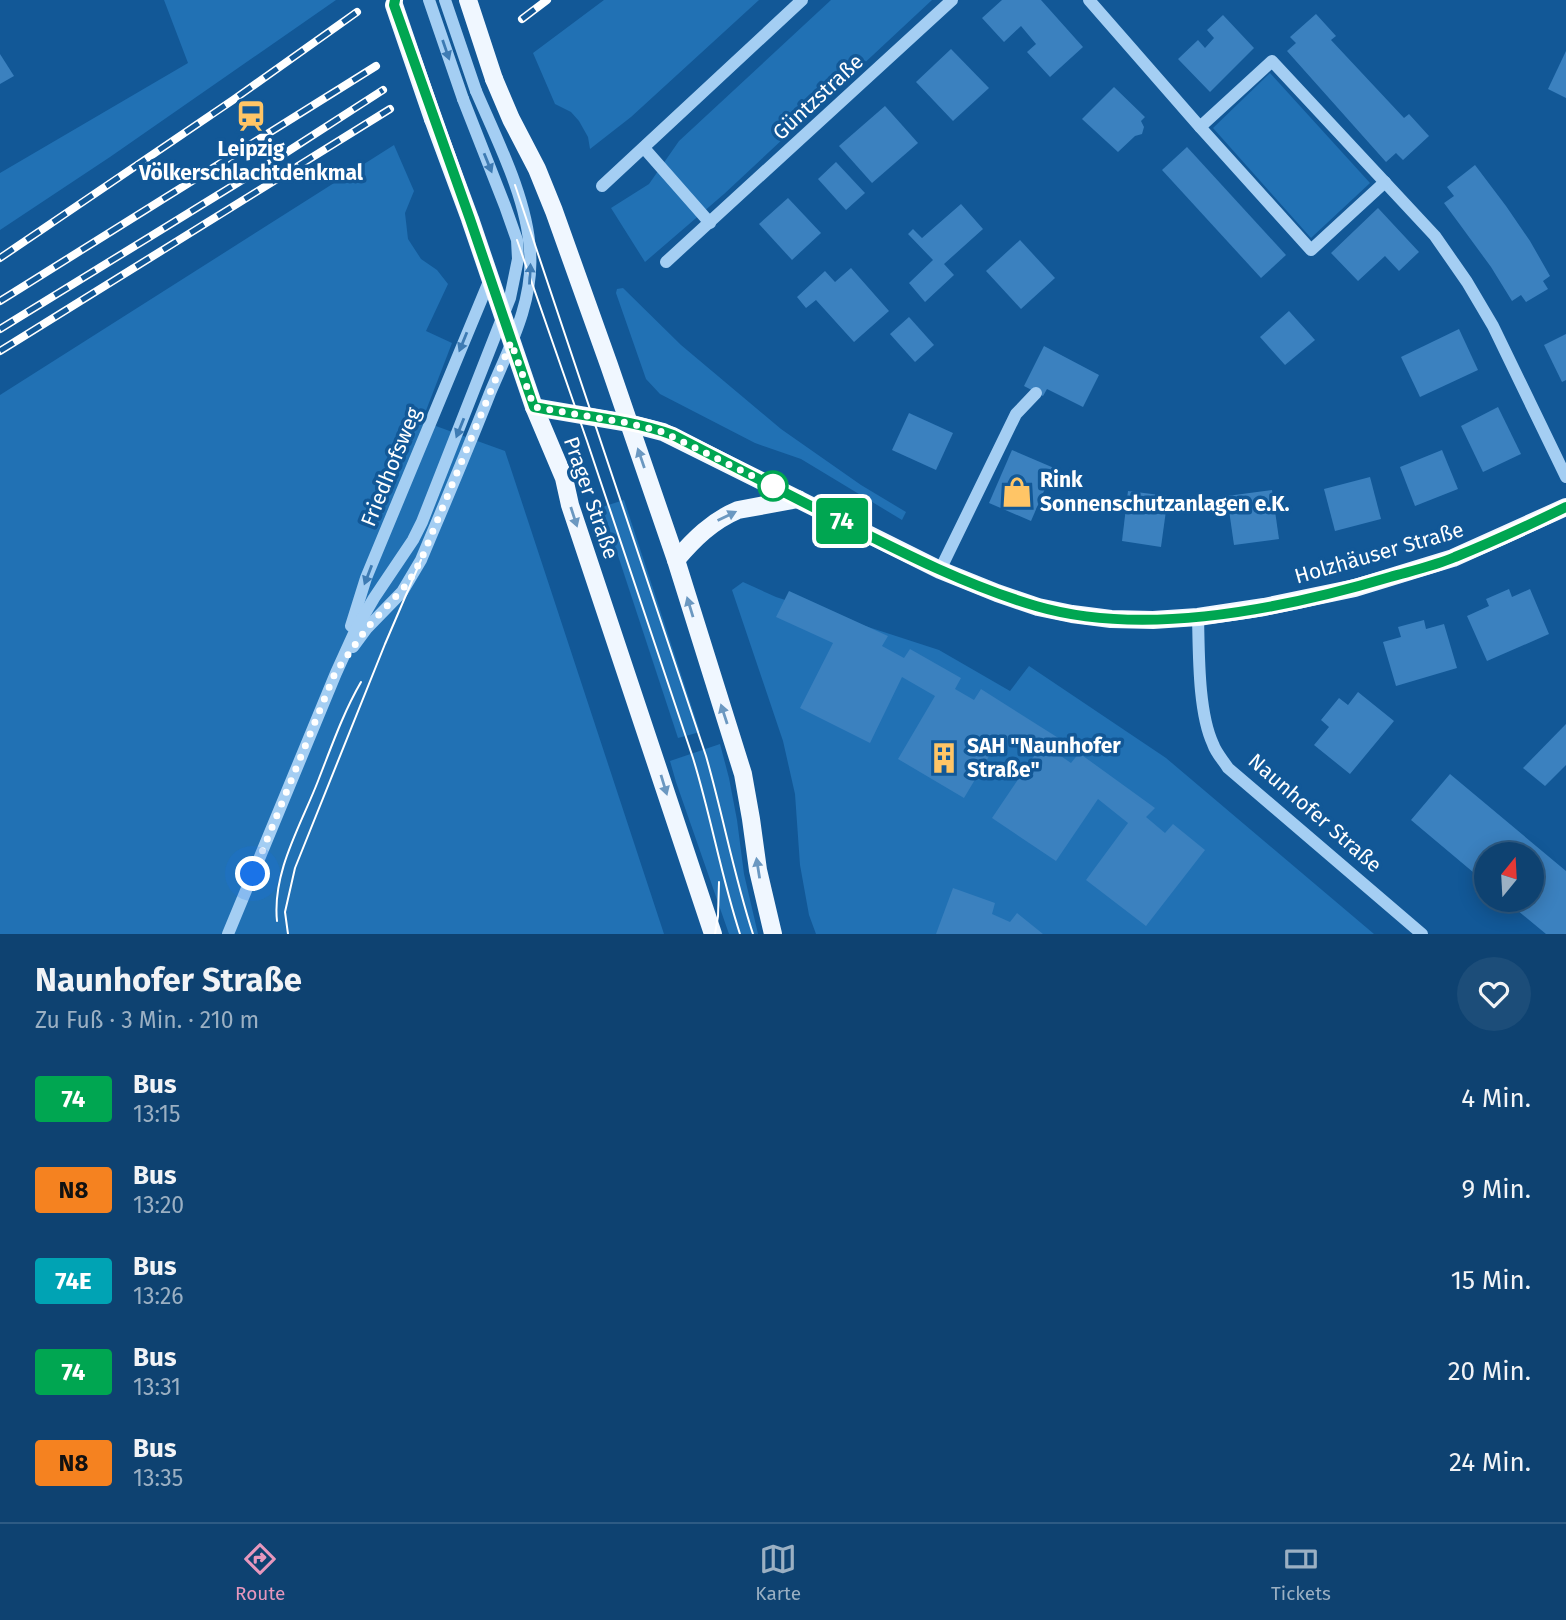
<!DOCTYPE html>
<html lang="de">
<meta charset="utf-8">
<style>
body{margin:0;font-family:"Fira Sans",sans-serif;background:#1c4d79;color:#f1f3f6;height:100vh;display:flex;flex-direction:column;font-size:26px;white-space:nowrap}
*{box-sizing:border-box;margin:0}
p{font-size:23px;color:#9bb0c3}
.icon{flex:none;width:38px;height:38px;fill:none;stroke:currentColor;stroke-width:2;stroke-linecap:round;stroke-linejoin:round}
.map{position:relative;height:934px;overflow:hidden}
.drawer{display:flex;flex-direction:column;background:#0e4271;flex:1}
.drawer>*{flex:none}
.badge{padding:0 14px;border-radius:5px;font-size:24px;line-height:46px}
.needle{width:46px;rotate:18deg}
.buttons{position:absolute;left:1474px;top:842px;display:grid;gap:14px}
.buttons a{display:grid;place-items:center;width:70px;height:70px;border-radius:50%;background:#0e4271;box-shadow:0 4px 18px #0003,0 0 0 2px #2e5b84;font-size:35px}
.you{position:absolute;width:35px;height:35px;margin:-18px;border:5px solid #fff;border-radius:50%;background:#1a73e8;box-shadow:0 0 0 10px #1a73e833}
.map>.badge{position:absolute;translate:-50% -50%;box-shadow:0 0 0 4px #fff}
.round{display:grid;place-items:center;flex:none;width:74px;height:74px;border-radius:37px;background:#1c4d79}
.head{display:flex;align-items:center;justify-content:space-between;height:119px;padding:0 35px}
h1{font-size:33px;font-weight:700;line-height:52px}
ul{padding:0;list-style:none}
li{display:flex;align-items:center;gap:21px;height:91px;padding:0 35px}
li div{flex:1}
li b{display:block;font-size:26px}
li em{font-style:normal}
li .badge{min-width:77px;font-weight:700;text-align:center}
.menu{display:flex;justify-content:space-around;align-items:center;height:98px;border-top:2px solid #2e5b84;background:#0e4271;font-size:19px;color:#9bb0c3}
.menu a{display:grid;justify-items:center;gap:4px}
.menu .active{color:#e797bd}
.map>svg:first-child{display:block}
.green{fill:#2171b4}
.building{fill:#3b81bf}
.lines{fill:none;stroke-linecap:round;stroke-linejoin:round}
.minor{stroke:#a4cef3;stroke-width:12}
.major{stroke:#f0f7ff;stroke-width:18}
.tram{stroke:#fff;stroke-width:2}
.rail-casing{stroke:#fff;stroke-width:8}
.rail{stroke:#125897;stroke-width:5;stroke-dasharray:16;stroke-linecap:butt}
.minor-bridge{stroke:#a4cef3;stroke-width:12}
.major-bridge{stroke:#f0f7ff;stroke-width:18}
.oneway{fill:#3e7bb3}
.oneway2{fill:#6b98c1}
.line-casing{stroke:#fff;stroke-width:16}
.line{stroke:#00a651;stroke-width:10}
.walk{stroke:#fff;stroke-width:7;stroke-dasharray:0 12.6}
.stop-dot{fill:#fff;stroke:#00a651;stroke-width:3.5}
.labels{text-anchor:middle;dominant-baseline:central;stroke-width:7;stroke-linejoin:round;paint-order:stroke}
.street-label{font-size:21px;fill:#fff;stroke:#125897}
.poi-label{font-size:21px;font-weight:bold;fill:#fff;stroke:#125897;text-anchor:start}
</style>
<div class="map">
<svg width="1566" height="934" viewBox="0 0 1566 934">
<rect width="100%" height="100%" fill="#125897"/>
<g class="green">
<polygon points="164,0 336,0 110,157 0,230 0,173 188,63"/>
<polygon points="604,0 759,0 631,117 590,149 588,137 579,121 571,112 555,104 533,53"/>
<polygon points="831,0 932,0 724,194 645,262 611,208 649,184 679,141"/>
<polygon points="1270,73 1370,183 1311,238 1213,128"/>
<polygon points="394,145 414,191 405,213 408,239 421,259 437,270 448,284 426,331 452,343 422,421 505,451 664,934 0,934 0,395"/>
<polygon points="623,288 681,345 781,429 861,485 906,512 902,520 801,459 755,443 660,394 646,379 616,293 617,289"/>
<polygon points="624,500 700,732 678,738 602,507"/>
<polygon points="743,582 776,597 939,650 1010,691 1029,666 1166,758 1374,934 816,934 809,915 800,865 795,794 783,741 732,590"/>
<polygon points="720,744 729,778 737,820 744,874 758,934 729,934 676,782 670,761"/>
</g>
<g class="building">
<polygon points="1002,0 1041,0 1083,47 1050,77 1027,52 1036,44 1021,26 1004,42 982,18"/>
<polygon points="1316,14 1336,36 1331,40 1404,118 1409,114 1429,136 1403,160 1396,153 1386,162 1287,51 1296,43 1290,37"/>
<polygon points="1223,15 1254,48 1210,92 1178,59 1198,40 1205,48 1214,38 1207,30"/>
<polygon points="951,49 989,88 953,121 916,82"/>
<polygon points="1566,51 1566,98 1548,89"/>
<polygon points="0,54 14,76 0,84"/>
<polygon points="1114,87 1145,117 1141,121 1144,127 1142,134 1135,136 1118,152 1082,119"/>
<polygon points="885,106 918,143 872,183 839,146"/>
<polygon points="1187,147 1286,255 1261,278 1162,170"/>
<polygon points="836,162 865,193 846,210 818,179"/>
<polygon points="1475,165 1506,206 1530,241 1550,276 1543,281 1548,289 1526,302 1521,295 1512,301 1491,267 1444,203 1454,196 1447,187"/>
<polygon points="788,198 821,233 792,260 759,224"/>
<polygon points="961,204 983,229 944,264 954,275 925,302 909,283 933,260 908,234 913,229 922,238"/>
<polygon points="1378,208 1419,252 1399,271 1385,256 1358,281 1331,253"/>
<polygon points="1020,240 1055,278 1021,309 986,271"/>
<polygon points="851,268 889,311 854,342 816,300 806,308 797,297 825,271 835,282"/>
<polygon points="1289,311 1315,340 1285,365 1260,337"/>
<polygon points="909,317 934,345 915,362 890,334"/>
<polygon points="1459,329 1478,370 1420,397 1401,357"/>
<polygon points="1566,334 1566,380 1562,382 1544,345"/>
<polygon points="1044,346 1099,375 1083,407 1047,389 1043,396 1024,386"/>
<polygon points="1498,407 1521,454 1483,472 1461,426"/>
<polygon points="909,413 953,433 936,470 892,450"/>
<polygon points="1012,450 1054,468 1031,521 989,503"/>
<polygon points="1442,450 1458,489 1415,506 1400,467"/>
<polygon points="1370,477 1381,519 1335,531 1324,489"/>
<polygon points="1272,490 1279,539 1234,545 1227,496"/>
<polygon points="1128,491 1168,496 1161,547 1122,541"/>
<polygon points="1509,589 1512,597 1530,589 1549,634 1487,661 1467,616 1489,606 1486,599"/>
<polygon points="789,591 888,636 882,646 904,658 910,649 961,678 955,689 974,700 981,689 1060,739 1052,750 1071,763 1079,753 1155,808 1146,817 1165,833 1173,824 1205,850 1146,926 1086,880 1128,823 1098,799 1056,861 992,818 1034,756 1017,745 1001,736 964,798 898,759 935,696 902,677 870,743 800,708 833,643 776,617"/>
<polygon points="1424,620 1426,629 1444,624 1457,668 1396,686 1383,642 1401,637 1398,627"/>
<polygon points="1358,692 1394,721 1350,774 1314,745 1329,727 1321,720 1339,698 1348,705"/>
<polygon points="1566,724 1566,765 1545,786 1523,768"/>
<polygon points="1450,774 1566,871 1566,934 1546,934 1505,900 1531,900 1531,854 1486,854 1486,883 1411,820"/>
<polygon points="953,888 995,903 992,914 1010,922 1017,913 1043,934 936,934"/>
</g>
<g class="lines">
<g class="minor">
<polyline points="1089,0 1200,127 1272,61 1435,236 1467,282 1493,326 1566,477"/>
<polyline points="1200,127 1311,250 1385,182"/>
<polyline points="644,148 710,223"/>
<polyline points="602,186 802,0"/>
<polyline points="666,262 952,0"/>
<polyline points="940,570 1016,414 1036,393"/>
<path d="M1198 617C1199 653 1198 712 1213 744 1216 753 1223 760 1228 768L1422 934"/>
<polyline points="351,626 366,578 490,279"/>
<path d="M353 647 367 628 402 592 421 560C444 505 468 449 490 393 509 348 534 302 530 251 527 198 497 140 476 91"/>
<polyline points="228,934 336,673 356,629 374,598 413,540 422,522 510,298 518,259 517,240 505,206 463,99"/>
</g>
<g class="major">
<polyline points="494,79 511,119 537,169 554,211 609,365 676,560 743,774 751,819 758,870 773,934"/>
<polyline points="433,119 470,219 534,407 564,478 570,505 713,934"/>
<polyline points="534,407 628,423 663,432 940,570 997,593 1038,607 1072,614 1111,619 1153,620 1198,617 1264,607 1355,588 1453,558 1566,507"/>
<path d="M676 560C694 539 712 521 738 510L798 499"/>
</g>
<g class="tram">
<path d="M515 185 706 756C723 815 734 876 753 934"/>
<path d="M517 240 587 441 693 758C711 816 721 876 740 934"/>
<path d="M277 921C272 872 301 825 318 781 331 748 343 713 361 682"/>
<polyline points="288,934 285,912 295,868 385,644 421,560"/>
<polyline points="715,934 718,916 719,882"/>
</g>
<defs>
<g id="rail">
<polyline points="522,19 547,0"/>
<polyline points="0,258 233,100 357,12"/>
<polyline points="0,301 376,66"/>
<polyline points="0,329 273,161 383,90"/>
<polyline points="0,351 390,109"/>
</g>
</defs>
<use href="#rail" class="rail-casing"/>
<use href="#rail" class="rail"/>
<g class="minor-bridge">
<polyline points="429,0 463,99"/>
<polyline points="445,0 476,91"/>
</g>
<g class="major-bridge">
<polyline points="468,0 494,79"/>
<polyline points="394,5 433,119"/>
</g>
</g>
<defs><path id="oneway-solid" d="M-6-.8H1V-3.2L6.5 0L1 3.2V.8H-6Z" transform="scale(1.75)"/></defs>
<g class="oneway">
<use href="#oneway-solid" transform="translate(446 50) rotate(71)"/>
<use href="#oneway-solid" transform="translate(488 163) rotate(68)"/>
<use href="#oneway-solid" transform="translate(530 274) rotate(-87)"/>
<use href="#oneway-solid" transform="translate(463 342) rotate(112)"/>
<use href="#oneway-solid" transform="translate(460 428) rotate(112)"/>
<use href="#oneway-solid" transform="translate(368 575) rotate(111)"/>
</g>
<g class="oneway2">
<use href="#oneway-solid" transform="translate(641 458) rotate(-109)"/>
<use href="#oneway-solid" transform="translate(727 516) rotate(-26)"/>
<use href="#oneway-solid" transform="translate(574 517) rotate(72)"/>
<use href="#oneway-solid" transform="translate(690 607) rotate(-107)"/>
<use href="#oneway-solid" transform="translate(724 714) rotate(-108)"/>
<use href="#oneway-solid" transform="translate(664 785) rotate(73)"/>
<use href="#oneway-solid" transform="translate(758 868) rotate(-99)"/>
</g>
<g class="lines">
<defs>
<path id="line" d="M395 0 394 5 399 19 470 219 534 407C580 416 629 419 673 435 729 464 786 493 842 522 905 554 968 586 1036 606 1145 638 1283 609 1390 577 1411 571 1434 566 1455 557 1493 542 1529 525 1566 507"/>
</defs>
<use href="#line" class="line-casing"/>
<use href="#line" class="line"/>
<polyline class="walk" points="253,874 335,673 367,628 408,583 421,560 511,342 534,407 628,423 663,432 773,486"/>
</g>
<defs>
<symbol id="station-bare" viewBox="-9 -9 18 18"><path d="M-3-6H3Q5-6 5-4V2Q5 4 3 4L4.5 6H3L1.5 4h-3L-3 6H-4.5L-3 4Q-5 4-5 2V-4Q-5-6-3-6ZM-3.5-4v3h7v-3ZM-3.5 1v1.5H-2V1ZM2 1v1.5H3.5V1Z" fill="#ffc566" stroke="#125897" stroke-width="2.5" paint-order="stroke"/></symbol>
<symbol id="shop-bare" viewBox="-9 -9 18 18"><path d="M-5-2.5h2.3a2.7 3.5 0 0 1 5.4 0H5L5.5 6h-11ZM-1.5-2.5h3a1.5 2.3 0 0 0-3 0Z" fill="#ffc566" stroke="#125897" stroke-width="2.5" paint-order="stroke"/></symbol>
<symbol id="building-bare" viewBox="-9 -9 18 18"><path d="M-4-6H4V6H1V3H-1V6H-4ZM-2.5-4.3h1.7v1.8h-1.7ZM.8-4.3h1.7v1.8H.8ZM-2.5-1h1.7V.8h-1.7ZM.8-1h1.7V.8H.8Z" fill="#ffc566" stroke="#125897" stroke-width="2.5" paint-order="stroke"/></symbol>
</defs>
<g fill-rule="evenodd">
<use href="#station-bare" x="229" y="94" width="44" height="44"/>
<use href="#shop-bare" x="995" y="470" width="44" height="44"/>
<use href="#building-bare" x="922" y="736" width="44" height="44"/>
</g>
<circle class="stop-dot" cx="773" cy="486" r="14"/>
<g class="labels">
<g class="street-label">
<text transform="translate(818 97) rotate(-43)">Güntzstraße</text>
<text transform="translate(391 467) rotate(-68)">Friedhofsweg</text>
<text transform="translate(591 498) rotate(71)">Prager Straße</text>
<text transform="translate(1379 553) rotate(-16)">Holzhäuser Straße</text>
<text transform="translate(1315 813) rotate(41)">Naunhofer Straße</text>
</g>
<g class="poi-label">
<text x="251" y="149" text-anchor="middle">Leipzig<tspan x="251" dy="24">Völkerschlachtdenkmal</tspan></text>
<text x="1040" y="480">Rink<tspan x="1040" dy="24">Sonnenschutzanlagen e.K.</tspan></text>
<text x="967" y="746">SAH "Naunhofer<tspan x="967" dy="24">Straße"</tspan></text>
</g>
</g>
</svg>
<div class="buttons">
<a><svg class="needle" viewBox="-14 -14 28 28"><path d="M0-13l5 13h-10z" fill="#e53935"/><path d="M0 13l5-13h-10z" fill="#9bb0c3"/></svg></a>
</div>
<div class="you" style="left:253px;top:874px"></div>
<b class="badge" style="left:842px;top:521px;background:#00a651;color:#fff">74</b>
</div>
<section class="drawer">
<div class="head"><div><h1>Naunhofer Straße</h1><p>Zu Fuß · 3 Min. · 210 m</p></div><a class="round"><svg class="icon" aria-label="heart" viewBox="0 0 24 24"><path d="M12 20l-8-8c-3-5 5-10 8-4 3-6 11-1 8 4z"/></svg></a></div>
<ul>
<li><span class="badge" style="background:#00a651;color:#fff">74</span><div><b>Bus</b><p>13:15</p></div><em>4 Min.</em></li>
<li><span class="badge" style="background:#f58220;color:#111">N8</span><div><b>Bus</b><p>13:20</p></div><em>9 Min.</em></li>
<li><span class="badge" style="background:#00a3b4;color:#fff">74E</span><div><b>Bus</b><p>13:26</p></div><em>15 Min.</em></li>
<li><span class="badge" style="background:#00a651;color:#fff">74</span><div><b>Bus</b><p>13:31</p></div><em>20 Min.</em></li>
<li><span class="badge" style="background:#f58220;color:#111">N8</span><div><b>Bus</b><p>13:35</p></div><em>24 Min.</em></li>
</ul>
</section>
<nav class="menu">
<a class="active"><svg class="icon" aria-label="directions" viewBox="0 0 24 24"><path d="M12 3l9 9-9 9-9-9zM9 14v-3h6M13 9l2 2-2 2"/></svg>Route</a>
<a><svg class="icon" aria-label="map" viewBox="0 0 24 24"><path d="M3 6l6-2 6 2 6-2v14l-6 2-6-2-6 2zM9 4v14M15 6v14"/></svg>Karte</a>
<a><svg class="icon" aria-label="tickets" viewBox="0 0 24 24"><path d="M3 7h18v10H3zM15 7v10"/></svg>Tickets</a>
</nav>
